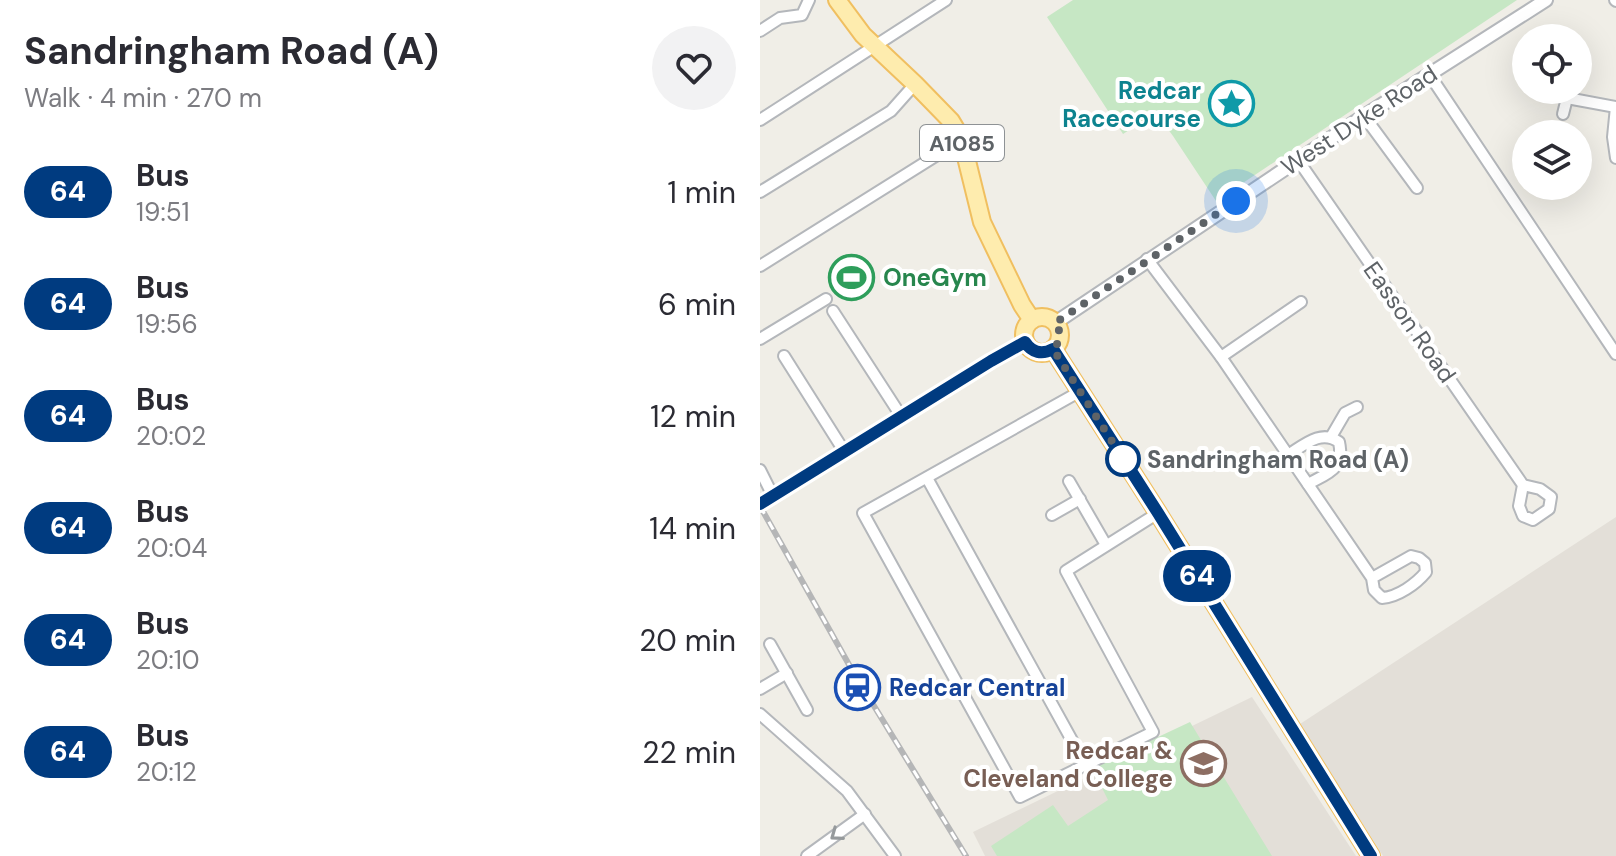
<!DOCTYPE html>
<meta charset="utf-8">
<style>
body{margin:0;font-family:"DM Sans",sans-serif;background:#f2f2f3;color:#2b2b33;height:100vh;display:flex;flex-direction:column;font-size:30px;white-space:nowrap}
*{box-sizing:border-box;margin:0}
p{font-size:26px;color:#7c7c81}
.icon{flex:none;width:44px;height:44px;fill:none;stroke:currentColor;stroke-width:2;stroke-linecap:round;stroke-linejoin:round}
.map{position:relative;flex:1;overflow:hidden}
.sheet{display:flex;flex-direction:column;background:#fff;width:760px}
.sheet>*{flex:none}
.badge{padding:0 16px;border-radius:26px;font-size:28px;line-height:52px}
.controls{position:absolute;left:752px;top:24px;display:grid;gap:16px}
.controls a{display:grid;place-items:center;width:80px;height:80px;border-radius:50%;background:#fff;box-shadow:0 8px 32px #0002;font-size:40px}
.you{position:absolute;width:40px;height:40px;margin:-20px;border:6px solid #fff;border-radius:50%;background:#1a73e8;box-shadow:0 0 0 12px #1a73e833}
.map>.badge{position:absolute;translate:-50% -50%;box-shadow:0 0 0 4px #fff}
.round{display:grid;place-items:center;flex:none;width:84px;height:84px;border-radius:42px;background:#f2f2f3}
.headline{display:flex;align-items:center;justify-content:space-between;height:136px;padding:0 24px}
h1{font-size:38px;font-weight:700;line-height:60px}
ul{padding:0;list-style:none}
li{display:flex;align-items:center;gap:24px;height:112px;padding:0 24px}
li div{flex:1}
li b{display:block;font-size:30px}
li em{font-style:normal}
li .badge{min-width:88px;font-weight:700;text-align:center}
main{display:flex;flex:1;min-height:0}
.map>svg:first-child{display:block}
.education{fill:#e3dfd8}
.green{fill:#c6e7c4}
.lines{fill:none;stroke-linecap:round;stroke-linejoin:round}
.minor-casing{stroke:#b4b7bb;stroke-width:14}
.tertiary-casing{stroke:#b4b7bb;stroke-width:16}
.primary-casing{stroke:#f0bf60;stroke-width:20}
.minor{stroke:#fff;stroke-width:10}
.tertiary{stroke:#fff;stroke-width:12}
.primary{stroke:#feecae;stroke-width:16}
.rail-casing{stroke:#b5b6b7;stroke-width:6}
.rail{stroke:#fff;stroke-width:3;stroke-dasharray:9;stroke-linecap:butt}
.oneway{stroke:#969a9c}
.line-casing{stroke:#fff;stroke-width:18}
.line{stroke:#003b80;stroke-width:12}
.walk{stroke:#5e6367;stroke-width:8;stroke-dasharray:0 14.4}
.stop-dot{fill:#fff;stroke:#003b80;stroke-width:4}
.labels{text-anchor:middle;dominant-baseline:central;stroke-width:8;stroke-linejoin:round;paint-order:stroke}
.shield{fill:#fff;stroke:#8e9295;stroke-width:2}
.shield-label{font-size:22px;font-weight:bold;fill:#5e6367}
.culture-label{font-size:24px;font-weight:bold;fill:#0d838f;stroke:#fff;text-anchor:end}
.street-label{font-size:24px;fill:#5e6367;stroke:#fff}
.leisure-label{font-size:24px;font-weight:bold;fill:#27864d;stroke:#fff;text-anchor:start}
.stop-label{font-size:24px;font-weight:bold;fill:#5e6367;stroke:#fff;text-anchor:start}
.transit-label{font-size:24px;font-weight:bold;fill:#164399;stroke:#fff;text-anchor:start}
.education-label{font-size:24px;font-weight:bold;fill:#785e54;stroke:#fff;text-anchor:end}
</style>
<main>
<section class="sheet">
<div class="headline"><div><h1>Sandringham Road (A)</h1><p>Walk · 4 min · 270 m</p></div><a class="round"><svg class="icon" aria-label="heart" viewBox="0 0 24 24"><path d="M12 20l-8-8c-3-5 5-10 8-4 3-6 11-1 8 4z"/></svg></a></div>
<ul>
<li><span class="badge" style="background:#003b80;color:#fff">64</span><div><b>Bus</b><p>19:51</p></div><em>1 min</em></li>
<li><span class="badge" style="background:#003b80;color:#fff">64</span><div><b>Bus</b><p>19:56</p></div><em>6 min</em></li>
<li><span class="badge" style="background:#003b80;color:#fff">64</span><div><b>Bus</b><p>20:02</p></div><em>12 min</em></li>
<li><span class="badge" style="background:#003b80;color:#fff">64</span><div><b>Bus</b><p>20:04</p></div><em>14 min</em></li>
<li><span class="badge" style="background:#003b80;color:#fff">64</span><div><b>Bus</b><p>20:10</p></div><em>20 min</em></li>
<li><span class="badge" style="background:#003b80;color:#fff">64</span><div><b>Bus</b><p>20:12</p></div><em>22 min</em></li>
</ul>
</section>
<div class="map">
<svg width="856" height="856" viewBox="0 0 856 856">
<rect width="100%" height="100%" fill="#f0eee7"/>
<g class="education">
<polygon points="856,517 856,856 623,856 540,724"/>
<polygon points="492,697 596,856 225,856 213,832"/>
</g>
<g class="green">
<polygon points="313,0 757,0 456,201 413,136 396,113 363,134 287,17"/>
<polygon points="430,722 512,856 237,856 231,846 293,805 308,826 348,800 332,768"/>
</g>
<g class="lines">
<defs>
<g id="minor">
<polyline points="855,0 856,1"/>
<polyline points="0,31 20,18 42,15 49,0"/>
<polyline points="669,74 856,354"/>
<polyline points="807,98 856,107"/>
<polyline points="856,107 853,137 856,158"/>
<polyline points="803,114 809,90"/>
<polyline points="604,116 657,188"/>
<polyline points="0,120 186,0"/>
<polyline points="538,160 763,485 780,489 791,497 789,509 773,520 763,516 759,506 763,485"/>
<polyline points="0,192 131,111 155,84"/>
<path d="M387 259 461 357 612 578 614 590 622 598C638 597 656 584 666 572L665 563 659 558 651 556 612 578"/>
<polyline points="0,266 201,140"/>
<polyline points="73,311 141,416"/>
<polyline points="0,339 66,299"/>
<polyline points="24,356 84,451"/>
<polyline points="461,357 541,302"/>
<polyline points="319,392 103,513 260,797 393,732 306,571 398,513"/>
<polyline points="571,437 585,413 597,407"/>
<path d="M528 455C544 445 561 429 579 442 585 469 568 473 548 484"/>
<polyline points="0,470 13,496"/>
<polyline points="167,478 325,764"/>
<polyline points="309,481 346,545"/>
<polyline points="0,504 196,381 265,342"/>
<polyline points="292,515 320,499"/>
<polyline points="10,644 47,710"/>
<polyline points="0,689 27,673"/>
<polyline points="0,714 87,791 135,856"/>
<polyline points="47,856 105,814"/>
</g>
<polyline id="tertiary" points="295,323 604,116 786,0"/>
<g id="primary">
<polyline points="77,0 103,35 155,84 191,121 197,131 205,153 222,222 262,305 272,320"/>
<circle cx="282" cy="335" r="18"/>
<polyline points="293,349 398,513 611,856"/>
</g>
</defs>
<use href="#minor" class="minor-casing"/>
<use href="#tertiary" class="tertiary-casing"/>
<use href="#primary" class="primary-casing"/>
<use href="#minor" class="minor"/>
<use href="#tertiary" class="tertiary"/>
<use href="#primary" class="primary"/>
<defs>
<polyline id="rail" points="0,506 92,670 206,856"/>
</defs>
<use href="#rail" class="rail-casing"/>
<use href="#rail" class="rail"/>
</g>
<defs><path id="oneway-chevron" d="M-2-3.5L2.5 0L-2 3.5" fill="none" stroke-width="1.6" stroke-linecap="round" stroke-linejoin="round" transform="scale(2)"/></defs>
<use class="oneway" href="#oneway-chevron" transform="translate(76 835) rotate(144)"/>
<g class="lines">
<defs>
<path id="line" d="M0 504 231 361 265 342C272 353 282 355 293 349L398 513 611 856"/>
</defs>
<use href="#line" class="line-casing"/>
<use href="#line" class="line"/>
<path class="walk" d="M363 459 369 468 293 349C301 341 302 332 295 323L476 201"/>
</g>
<defs>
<symbol id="sight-ring" viewBox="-11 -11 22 22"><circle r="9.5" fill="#fff" stroke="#0f9aa8" stroke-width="1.5"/><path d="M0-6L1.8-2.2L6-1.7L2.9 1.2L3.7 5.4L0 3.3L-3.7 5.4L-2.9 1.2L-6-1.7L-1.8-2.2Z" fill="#0f9aa8"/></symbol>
<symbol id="stadium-ring" viewBox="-11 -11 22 22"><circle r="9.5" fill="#fff" stroke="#2e9e5b" stroke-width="1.5"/><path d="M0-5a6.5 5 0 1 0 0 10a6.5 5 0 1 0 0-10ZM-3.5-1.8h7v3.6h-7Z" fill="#2e9e5b"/></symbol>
<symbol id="station-ring" viewBox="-11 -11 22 22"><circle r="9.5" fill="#fff" stroke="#1a4fb4" stroke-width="1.5"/><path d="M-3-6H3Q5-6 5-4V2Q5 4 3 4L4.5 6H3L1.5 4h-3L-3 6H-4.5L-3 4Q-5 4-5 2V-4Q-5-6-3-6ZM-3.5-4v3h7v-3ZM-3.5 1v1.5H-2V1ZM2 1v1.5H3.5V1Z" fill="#1a4fb4"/></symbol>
<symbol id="university-ring" viewBox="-11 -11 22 22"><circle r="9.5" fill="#fff" stroke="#8d6e63" stroke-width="1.5"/><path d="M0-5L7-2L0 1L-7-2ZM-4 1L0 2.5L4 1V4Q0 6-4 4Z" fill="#8d6e63"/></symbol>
</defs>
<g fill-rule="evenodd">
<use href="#sight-ring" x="446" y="78" width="51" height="51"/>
<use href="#stadium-ring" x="66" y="252" width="51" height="51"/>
<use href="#station-ring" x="72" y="662" width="51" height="51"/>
<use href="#university-ring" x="418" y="738" width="51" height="51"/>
</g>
<circle class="stop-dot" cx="363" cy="459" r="16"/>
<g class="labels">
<rect class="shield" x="160" y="125" width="84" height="36" rx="6"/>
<g class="shield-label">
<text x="202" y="143">A1085</text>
</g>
<g class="culture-label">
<text x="441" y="90">Redcar<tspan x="441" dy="28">Racecourse</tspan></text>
</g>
<g class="street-label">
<text transform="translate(599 120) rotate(-33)">West Dyke Road</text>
<text transform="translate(650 322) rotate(55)">Easson Road</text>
</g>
<g class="leisure-label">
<text x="123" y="277">OneGym</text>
</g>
<g class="stop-label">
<text x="387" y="459">Sandringham Road (A)</text>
</g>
<g class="transit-label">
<text x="129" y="687">Redcar Central</text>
</g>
<g class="education-label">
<text x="413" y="750">Redcar &amp;<tspan x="413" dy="28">Cleveland College</tspan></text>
</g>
</g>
</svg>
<div class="controls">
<a><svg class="icon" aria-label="locate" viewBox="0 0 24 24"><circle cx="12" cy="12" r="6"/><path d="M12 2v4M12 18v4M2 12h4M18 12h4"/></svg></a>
<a><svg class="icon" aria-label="layers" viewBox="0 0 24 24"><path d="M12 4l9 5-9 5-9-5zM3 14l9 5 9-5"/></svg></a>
</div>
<div class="you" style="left:476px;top:201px"></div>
<b class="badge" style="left:437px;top:576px;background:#003b80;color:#fff">64</b>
</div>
</main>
